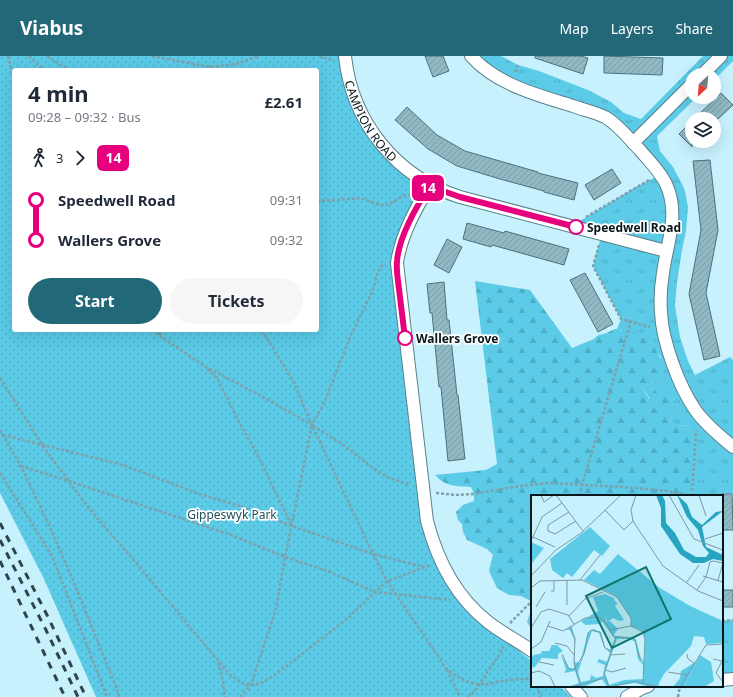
<!DOCTYPE html>
<meta charset="utf-8">
<style>
body{margin:0;font-family:"Noto Sans",sans-serif;background:#f6f6f7;color:#1f2937;height:100vh;display:flex;flex-direction:column;font-size:15px;white-space:nowrap}
*{box-sizing:border-box;margin:0}
p{font-size:13px;color:#747a83}
.icon{flex:none;width:22px;height:22px;fill:none;stroke:currentColor;stroke-width:2;stroke-linecap:round;stroke-linejoin:round}
.map{position:relative;flex:1;overflow:hidden}
.panel{position:absolute;left:12px;top:12px;width:307px;height:264px;display:flex;flex-direction:column;background:#fff;border-radius:4px;box-shadow:0 4px 16px #0002}
.panel>*{flex:none}
.badge{padding:0 8px;border-radius:6px;font-size:14px;line-height:26px}
.needle{width:26px;rotate:206deg}
.buttons{position:absolute;left:685px;top:12px;display:grid;gap:8px}
.buttons a{display:grid;place-items:center;width:36px;height:36px;border-radius:50%;background:#fff;box-shadow:0 4px 16px #0002;font-size:20px}
.map>.badge{position:absolute;translate:-50% -50%;box-shadow:0 0 0 2px #fff}
.legs{display:flex;align-items:center;gap:6px;height:44px;padding:0 16px;font-size:13px}
.legs p{margin-inline-start:auto}
.overview{display:flex;align-items:center;justify-content:space-between;height:68px;padding:0 16px}
h1{font-size:22px;font-weight:700;line-height:30px}
.action{display:flex;gap:8px;margin-top:auto;padding:8px 16px}
.action a{flex:1;height:46px;border-radius:24px;background:#226878;color:#fff;font-size:16px;font-weight:700;line-height:46px;text-align:center}
.action a+a{background:#f6f6f7;color:#1f2937}
ul{padding:0 16px;list-style:none}
li{display:flex;align-items:center;gap:14px;height:40px;font-size:15px}
li i{display:grid;place-items:center;width:6px;height:100%;margin:0 5px;background:currentColor}
li i::after{content:'';width:10px;height:10px;margin:-5px;border:3px solid;border-radius:50%;background:#fff}
li p{margin-inline-start:auto}
li:first-child i{background:linear-gradient(#0000 50%,currentColor 0)}
li:last-child i{background:linear-gradient(currentColor 50%,#0000 0)}
header{display:flex;align-items:center;gap:24px;box-sizing:border-box;height:56px;padding:0 20px;background:#226878;color:#fff}
header strong{font-size:19px}
nav{display:flex;gap:22px;margin-inline-start:auto;font-size:14px}
.map>svg:first-child{display:block}
.grass{fill:url(#grass-tufts)}
.forest{fill:url(#forest-firs)}
.park{fill:url(#park-dots);fill-rule:evenodd}
.building{fill:url(#building-hatch);stroke:#4b727c}
.lines{fill:none;stroke-linecap:round;stroke-linejoin:round}
.minor-casing{stroke:#5a818c;stroke-width:14}
.path{stroke:#7fa0a9;stroke-width:2.5;stroke-dasharray:3 2;stroke-linecap:butt}
.minor{stroke:#fff;stroke-width:12}
.rail{stroke:#30454b;stroke-width:3;stroke-dasharray:7 7;stroke-linecap:butt}
.line-1-casing{stroke:#fff;stroke-width:9}
.line-1{stroke:#e6007e;stroke-width:6}
.stop-1-dot{fill:#fff;stroke:#e6007e;stroke-width:2}
.labels{text-anchor:middle;dominant-baseline:central;stroke-width:3.5;stroke-linejoin:round;paint-order:stroke}
.street-label{font-size:12px;fill:#07171b;stroke:#fff}
.stop-label{font-size:12px;font-weight:bold;fill:#07171b;stroke:#fff;text-anchor:start}
.park-label{font-size:12px;fill:#20515d;stroke:#fff}
.inset-road{fill:none;stroke:#7a9aa3;stroke-width:1}
.view{fill:#0f766e;fill-opacity:0.15;stroke:#0f766e;stroke-width:2}
.inset-edge{fill:none;stroke:#07171b;stroke-width:2}
</style>
<header>
<strong>Viabus</strong>
<nav><a>Map</a><a>Layers</a><a>Share</a></nav>
</header>
<div class="map">
<svg width="733" height="641" viewBox="0 0 733 641">
<defs>
<pattern id="grass-tufts" width="24" height="20" patternUnits="userSpaceOnUse"><rect width="24" height="20" fill="#5bcbe7"/><path d="M3 7l-1-3M5 7V3M7 7l1-3M15 17l-1-3M17 17v-4M19 17l1-3" fill="none" stroke="#4eaec6"/></pattern>
<pattern id="forest-firs" width="22" height="20" patternUnits="userSpaceOnUse"><rect width="22" height="20" fill="#5bcbe7"/><path d="M5 1l3.5 6h-7zM16 11l3.5 6h-7z" fill="#4eaec6"/></pattern>
<pattern id="park-dots" width="8" height="8" patternUnits="userSpaceOnUse"><rect width="8" height="8" fill="#5bcbe7"/><path d="M2 2h.1M6 6h.1" fill="none" stroke="#4eaec6" stroke-width="1.8" stroke-linecap="round"/></pattern>
<pattern id="building-hatch" width="6" height="6" patternUnits="userSpaceOnUse"><rect width="6" height="6" fill="#90b9c4"/><path d="M-1 1l2-2M0 6l6-6M5 7l2-2" fill="none" stroke="#7b9ea8"/></pattern>
</defs>
<rect width="100%" height="100%" fill="#c7f1fd"/>
<g class="grass">
<path d="M471 0H501L518 9 539 15 588 34 611 46 624 57 641 63 703 0H733V5L714 24V19H692V41H697L657 80 660 95 673 111 682 128 685 135 688 151 686 175 682 194 677 227 675 249 676 256 680 281 688 305 695 319 730 301 733 304V438L692 440 696 382 689 369 676 370 671 372C671 367 670 363 670 359L673 355V346L674 341 650 343 642 331 658 325 661 301 657 296 656 293 638 276C634 276 631 276 629 279L624 278 621 274 617 273 621 263 593 210 602 178 576 171 580 165 636 131 660 119 619 72 518 31Z"/>
<polygon points="733,564 733,623 722,624 722,565"/>
</g>
<path class="forest" d="M475 225 530 234 572 292 594 283C597 279 599 279 603 278 613 276 616 267 625 278L628 279C633 274 640 275 643 281 649 282 654 283 657 289 655 297 662 301 663 309 664 312 664 316 664 319L658 325 642 331 649 343 651 339 655 334 663 333 671 335 674 341 673 346V355L670 359C670 363 671 367 671 371L676 370 689 369 694 372 696 382 692 440H532V574L527 566 531 554V545L521 540 509 539 497 532 489 515 493 499 487 493 467 484 463 476 462 468 458 464 456 456 463 449 474 445V438L471 431C456 430 446 431 435 419L486 414 497 408Z"/>
<path class="park" d="M0 0H345L367 68 430 129 400 189 422 434 448 518 520 594V596L532 605V630H560L571 641H96L44 523 0 437ZM14 14H317V274H14Z"/>
<g class="building">
<polygon points="425,0 443,0 449,15 433,21"/>
<polygon points="535,0 581,0 588,2 583,18 535,2"/>
<polygon points="604,0 663,2 662,19 604,17"/>
<polygon points="721,37 733,49 718,63 694,63"/>
<polygon points="407,51 437,79 465,95 538,116 538,117 578,127 574,144 544,136 544,135 500,123 457,110 428,93 395,64"/>
<polygon points="692,65 692,91 679,78"/>
<polygon points="710,104 718,174 706,237 720,300 704,304 689,238 701,174 693,105"/>
<polygon points="612,113 621,127 594,144 585,129"/>
<polygon points="467,167 504,177 505,175 569,193 564,209 492,189 491,191 463,183"/>
<polygon points="447,183 462,191 449,217 434,209"/>
<polygon points="585,217 613,268 598,276 570,224"/>
<polygon points="444,226 447,264 449,264 457,339 458,339 465,403 448,405 441,331 439,331 432,257 430,257 427,228"/>
<polygon points="722,438 732,438 733,474 722,474"/>
<rect x="722" y="534" width="11" height="17"/>
</g>
<g class="lines">
<defs>
<g id="minor">
<path id="s1" d="M345 0C352 66 396 121 460 141L666 195"/>
<path d="M471 0C497 29 538 39 573 50 584 54 595 56 605 61 619 69 629 83 640 94 649 105 660 115 666 128 680 158 667 186 663 217 661 229 660 243 661 256 662 285 679 331 696 355 706 369 720 380 733 391"/>
<polyline points="702,19 721,0"/>
<polyline points="633,87 692,28"/>
<path d="M430 129C416 152 401 179 397 207L427 465C437 503 456 541 488 566 502 577 518 585 532 595"/>
<polyline points="722,624 733,623"/>
<polyline points="571,630 581,641"/>
<polyline points="627,641 642,632 648,630"/>
</g>
</defs>
<use href="#minor" class="minor-casing"/>
<g class="path">
<polyline points="8,0 14,23"/>
<polyline points="29,0 43,14"/>
<polyline points="47,0 69,14"/>
<polyline points="152,0 210,11 236,8 258,0"/>
<polyline points="319,0 334,5"/>
<polyline points="515,16 518,9"/>
<polyline points="317,145 337,144 361,142 380,149 388,149 403,140 410,139"/>
<polyline points="586,161 649,124"/>
<polyline points="599,189 593,210 621,263 650,271"/>
<polyline points="151,274 206,311 263,341 312,369 324,347 350,281 372,236 378,216 381,210 386,208"/>
<path d="M262 274 294 327 312 369 373 498 387 525 446 612C458 623 472 630 489 628 494 627 499 625 504 625 513 623 523 623 532 623"/>
<polyline points="159,279 163,274"/>
<polyline points="207,313 217,322 242,372 250,385 260,404 292,470"/>
<polyline points="0,322 42,389 87,450 148,521 230,619 239,625 244,628 256,629 263,626 275,619 348,562 387,525 431,509"/>
<path d="M0 374C7 387 15 399 21 411 59 486 89 564 120 641"/>
<polyline points="3,379 123,409 202,439 240,450 292,470 373,498 424,511"/>
<polyline points="21,410 69,425 231,479 285,501 325,514 375,536 450,544"/>
<polyline points="0,417 52,500 107,641"/>
<polyline points="436,437 455,439 474,438 513,431 547,427 623,431 667,435 692,440 733,438"/>
<polyline points="579,440 582,429 631,265"/>
<polyline points="692,440 696,374"/>
<polyline points="722,565 733,564"/>
<polyline points="510,567 532,545"/>
<polyline points="218,606 222,620 225,641"/>
<polyline points="447,614 460,641"/>
<polyline points="537,630 541,641"/>
<polyline points="240,641 251,629 276,553 285,501 312,369 345,390 370,410 387,421 410,429"/>
<polyline points="468,641 475,635 504,591"/>
<polyline points="678,641 680,630"/>
</g>
<use href="#minor" class="minor"/>
<g class="rail">
<polyline points="0,467 48,561 86,641"/>
<polyline points="0,484 46,574 78,641"/>
<polyline points="0,505 65,641"/>
</g>
</g>
<g class="lines">
<defs>
<path id="line-1" d="M405 282C403 265 401 249 399 233 398 224 396 214 397 205 399 180 417 150 430 129L443 135 460 141 576 171"/>
</defs>
<use href="#line-1" class="line-1-casing"/>
<use href="#line-1" class="line-1"/>
</g>
<g class="stop-1-dot">
<circle cx="576" cy="171" r="7"/>
<circle cx="405" cy="282" r="7"/>
</g>
<g class="labels">
<g class="street-label">
<text stroke="none"><textPath href="#s1" startOffset="71">CAMPION ROAD</textPath></text>
</g>
<g class="stop-label">
<text x="587" y="171">Speedwell Road</text>
<text x="416" y="282">Wallers Grove</text>
</g>
<g class="park-label">
<text x="232" y="458">Gippeswyk Park</text>
</g>
</g>
<g transform="translate(531 439)">
<rect width="192" height="192" fill="#c7f1fd"/>
<path d="M67 116 75 123V127L79 126 87 134 82 141 100 142 105 145 111 167 140 166 126 189 131 192H119L104 188 76 192 71 184 52 192H37L48 188 44 176 33 178 35 174 30 160 38 173 43 174 44 153V167L49 168 57 138 62 134 70 137 74 153 79 155 80 153 84 144 71 126 69 129 54 130 50 126 41 132 45 149 39 135H35ZM61 136 68 138 73 152 79 158 76 167 68 164 66 167 74 170 72 181 65 183 60 180 59 185 50 187 47 177ZM86 144H99L104 147 107 164 112 170 113 184 93 185 78 190 74 178ZM166 166 153 192H142L149 183 150 176Z" fill="#5bcbe7" fill-rule="evenodd"/>
<path d="M74 99 83 103 85 108 88 107 84 111 93 125 88 126 82 123 76 127 75 122 69 121 62 102ZM169 160 180 167 183 186 173 192H153Z" fill="#5bcbe7"/>
<path d="M59 32 79 51 71 61 63 55 41 82 36 78 32 83 21 75 19 64ZM0 47 13 53 1 68 0 67ZM87 59 129 93 159 111 192 126V148L175 149 173 142 163 141 160 151 133 179 127 190 115 185 113 183 114 144 110 135 100 131V123L85 101 53 85 63 75 69 79ZM21 150H26L32 156 27 159V164L11 163 3 173 0 170V161L11 158 10 156H18Z" fill="#5bcbe7"/>
<path d="M125 0H131L134 6 135 28 144 38 153 55 165 62H175L178 58 172 51 167 35 156 22 146 0 156 9 161 22 171 30 185 17 192 16 171 32 175 52 192 60V66L182 64 173 68H162L149 59 130 31V13Z" fill="#27a4bf"/>
<path class="inset-road" d="M10 0 13 7 23 0M25 0 52 36M105 0 100 15 102 26 132 71 167 96 192 106M138 0 163 44 192 55M168 0 175 21M74 15 93 35 102 26M38 17 17 30V36L24 39 45 26M2 42 24 52M174 44 192 38M0 46 11 22 31 8M0 81 25 55 50 38 90 0M172 81 175 82 179 67 182 66 192 68 187 85M49 85 69 60M156 87 168 70M0 93 9 86 51 85 86 102 100 123V131M166 95 175 82 192 87M20 96H23V86M36 110V85M5 112 14 97M38 121 54 104 72 97M17 131 32 136 54 123 67 122 75 128 82 141 104 144 108 162 113 167M39 132 44 143 43 168 49 189M0 133 10 117 18 114 37 120 43 129M78 135 100 131 112 137 114 144 112 187M24 148 36 151 43 160M0 154 10 147 19 126M31 159 38 174H45M156 159 157 164 163 168M79 160 94 159M182 164 191 166 185 178 192 187M8 167 23 170M44 173 53 159 57 138 60 135 69 137 74 153 81 156M74 175 81 177 95 173M137 177 156 180M0 178 8 176 19 181 24 192M41 192 73 183M78 192 73 178 85 142M80 192 104 186 127 192M149 192 175 150 192 149"/>
<path class="view" d="M115 72 140 124 81 153 55 101Z"/>
<rect width="192" height="192" class="inset-edge"/>
</g>
</svg>
<div class="buttons">
<a><svg class="needle" viewBox="-14 -14 28 28"><path d="M0-13l5 13h-10z" fill="#e53935"/><path d="M0 13l5-13h-10z" fill="#747a83"/></svg></a>
<a><svg class="icon" aria-label="layers" viewBox="0 0 24 24"><path d="M12 4l9 5-9 5-9-5zM3 14l9 5 9-5"/></svg></a>
</div>
<b class="badge" style="left:428px;top:132px;background:#e6007e;color:#fff">14</b>
<section class="panel">
<div class="overview"><div><h1>4 min</h1><p>09:28 – 09:32 · Bus</p></div><b>£2.61</b></div>
<div class="legs"><svg class="icon" aria-label="walk" viewBox="0 0 24 24"><circle cx="13" cy="4" r="2"/><path d="M13 8l-2 6 4 7M11 14l-3 7M7 12l3-4h3l4 4"/></svg>3<svg class="icon" aria-label="forward" viewBox="0 0 24 24"><path d="M9 5l7 7-7 7"/></svg><b class="badge" style="background:#e6007e;color:#fff">14</b></div>
<ul>
<li><i style="color:#e6007e"></i><b>Speedwell Road</b><p>09:31</p></li>
<li><i style="color:#e6007e"></i><b>Wallers Grove</b><p>09:32</p></li>
</ul>
<div class="action"><a>Start</a><a>Tickets</a></div>
</section>
</div>
